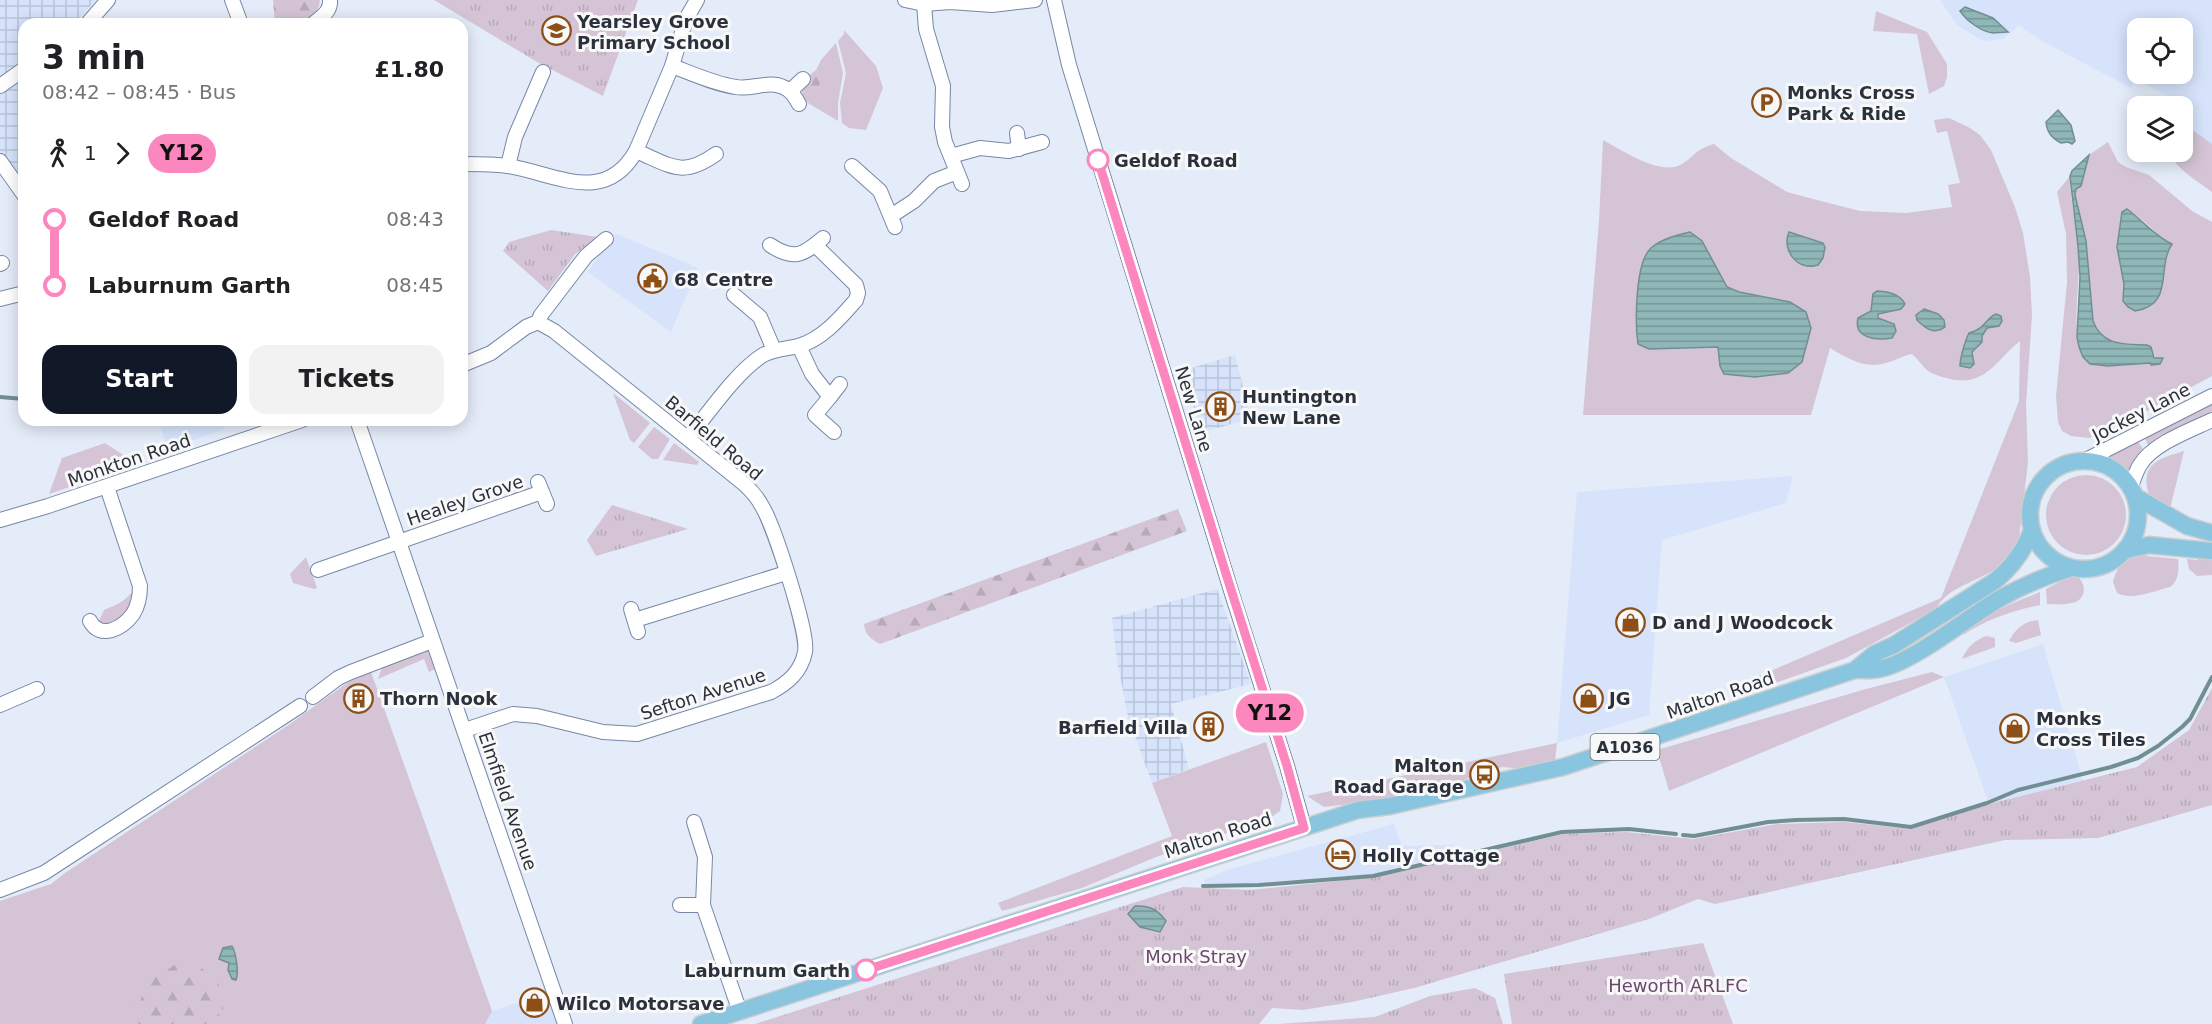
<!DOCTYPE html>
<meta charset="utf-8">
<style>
body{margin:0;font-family:"DejaVu Sans",sans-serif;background:#f2f2f2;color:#202124;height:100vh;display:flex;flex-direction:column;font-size:22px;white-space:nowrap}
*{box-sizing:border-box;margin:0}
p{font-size:20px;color:#757577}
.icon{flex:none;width:33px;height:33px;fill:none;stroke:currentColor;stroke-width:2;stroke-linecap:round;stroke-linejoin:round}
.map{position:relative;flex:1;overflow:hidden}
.drawer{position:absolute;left:18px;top:18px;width:450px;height:408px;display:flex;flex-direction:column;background:#fff;border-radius:18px;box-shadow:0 3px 15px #0003}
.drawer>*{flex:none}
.badge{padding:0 12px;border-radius:20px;font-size:21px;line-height:39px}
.buttons{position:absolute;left:2127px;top:18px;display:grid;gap:12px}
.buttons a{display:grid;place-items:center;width:66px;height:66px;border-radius:12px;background:#fff;box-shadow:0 3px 15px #0003;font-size:30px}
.map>.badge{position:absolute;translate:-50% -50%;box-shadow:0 0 0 3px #fff}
.legs{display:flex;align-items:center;gap:9px;height:66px;padding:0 24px;font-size:20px}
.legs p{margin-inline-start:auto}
.summary{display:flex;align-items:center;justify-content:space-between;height:102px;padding:0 24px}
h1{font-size:33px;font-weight:600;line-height:45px}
.action{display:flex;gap:12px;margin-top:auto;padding:12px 24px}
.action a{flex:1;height:69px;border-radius:18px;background:#111827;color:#fff;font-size:24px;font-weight:600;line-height:69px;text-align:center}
.action a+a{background:#f2f2f2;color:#202124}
ul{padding:0 24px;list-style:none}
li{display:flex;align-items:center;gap:21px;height:66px;font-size:22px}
li i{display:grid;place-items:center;width:9px;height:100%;margin:0 8px;background:currentColor}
li i::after{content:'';width:15px;height:15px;margin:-8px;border:4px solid;border-radius:50%;background:#fff}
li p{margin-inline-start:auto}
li:first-child i{background:linear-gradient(#0000 50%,currentColor 0)}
li:last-child i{background:linear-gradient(currentColor 50%,#0000 0)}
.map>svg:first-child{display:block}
.built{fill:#d6e3fb;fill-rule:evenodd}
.industrial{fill:url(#industrial-grid)}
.grass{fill:#d4c4d5;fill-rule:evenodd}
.forest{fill:url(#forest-firs)}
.park{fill:url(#park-tufts)}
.water{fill:url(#water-rules);stroke:#718f93;stroke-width:1.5}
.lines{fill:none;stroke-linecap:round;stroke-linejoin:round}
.stream{stroke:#718f93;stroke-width:4}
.minor-casing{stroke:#7787a5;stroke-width:16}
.major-casing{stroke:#ccced0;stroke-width:19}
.minor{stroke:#fff;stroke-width:14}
.major{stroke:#8ac5df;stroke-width:16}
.line-1-casing{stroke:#fff;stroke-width:14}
.line-1{stroke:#fc87bf;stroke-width:9}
.stop-1-dot{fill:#fff;stroke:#fc87bf;stroke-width:3}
.labels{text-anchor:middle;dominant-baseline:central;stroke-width:6;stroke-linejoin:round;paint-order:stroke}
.shield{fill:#f8f8f8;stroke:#686d75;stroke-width:1.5}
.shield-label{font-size:16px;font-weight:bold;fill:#2a313d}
.poi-label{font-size:18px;font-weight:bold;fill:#2a313d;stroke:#f8f8f8;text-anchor:start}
.stop-label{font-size:18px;font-weight:bold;fill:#2a313d;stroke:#f8f8f8;text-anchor:start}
.street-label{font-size:18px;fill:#2a313d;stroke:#f8f8f8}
.park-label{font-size:18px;fill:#6a486d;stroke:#f8f8f8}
</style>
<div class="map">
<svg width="2212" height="1024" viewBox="0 0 2212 1024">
<defs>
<pattern id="industrial-grid" width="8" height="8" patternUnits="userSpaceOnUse" patternTransform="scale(1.5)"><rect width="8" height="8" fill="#d6e3fb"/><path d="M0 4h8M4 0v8" fill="none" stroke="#b8c3d8"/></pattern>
<pattern id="forest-firs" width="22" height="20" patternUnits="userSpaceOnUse" patternTransform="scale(1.5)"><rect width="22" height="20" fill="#d4c4d5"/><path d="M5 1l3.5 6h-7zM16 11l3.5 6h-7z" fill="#b6a9b8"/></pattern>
<pattern id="park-tufts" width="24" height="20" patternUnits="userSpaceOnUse" patternTransform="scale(1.5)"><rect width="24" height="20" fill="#d4c4d5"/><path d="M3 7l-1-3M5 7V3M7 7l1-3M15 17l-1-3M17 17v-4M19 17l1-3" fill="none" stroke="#b6a9b8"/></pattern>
<pattern id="water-rules" width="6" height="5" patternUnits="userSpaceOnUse" patternTransform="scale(1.5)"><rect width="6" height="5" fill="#90b7b8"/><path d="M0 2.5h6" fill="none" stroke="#769597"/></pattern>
</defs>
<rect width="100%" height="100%" fill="#e4ecf9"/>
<g class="built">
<path d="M1940 0H2212V144L2183 123 2182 106H2179L2180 104 2171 98 2135 79 2131 88 2042 41 2019 25 2003 39 1983 41 1957 25ZM2138 28H2182V74H2138Z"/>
<polygon points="617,234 698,268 671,332 588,272 610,239"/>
<polygon points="177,420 222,420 225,429 167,449 160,426"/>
<polygon points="1793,476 1786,503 1662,540 1649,715 1557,743 1577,492"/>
<polygon points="2043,644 2083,780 1989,804 1944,677"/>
<polygon points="1394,824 1402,846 1453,845 1454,853 1374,874 1268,884 1205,883 1204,880 1230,869"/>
<polygon points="550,992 563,1024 485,1024 492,1011"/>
</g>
<g class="industrial">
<polygon points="0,0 96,0 76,22 77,24 24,24 24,205 3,175 0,177"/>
<polygon points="1235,355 1251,419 1202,432 1191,399 1172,374"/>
<polygon points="1217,589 1251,684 1171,704 1189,769 1152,783 1128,717 1117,660 1112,618"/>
</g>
<g class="grass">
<polygon points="1876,11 1927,32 1947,64 1947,77 1944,86 1929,94 1917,34 1873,31"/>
<polygon points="844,30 876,66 883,88 866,130 849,128 842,123 840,103 846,73 838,41 844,34"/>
<path d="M836 43 843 73 838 103V121L808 103C815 93 826 82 816 70L821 60Z"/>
<path d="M1949 118 1970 128 1980 135 1991 150 2015 207 2023 233 2030 277 2032 315 2026 404 2028 463 2019 538C2014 548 2007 561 1997 568 1977 582 1947 587 1936 609L1846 658 1744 694 1733 687 1941 598 2019 401 2020 341C1996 360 1986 387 1950 379 1943 377 1934 375 1928 371 1922 366 1918 359 1912 354 1903 355 1898 360 1889 362 1867 370 1850 360 1830 348L1811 415H1583L1599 221 1603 140C1622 150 1661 177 1682 164 1696 155 1696 149 1714 144L1731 158 1787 192 1813 199 1860 211 1906 213 1952 207 1948 185 1960 183 1947 131 1937 133 1934 120Z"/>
<path d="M2183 123 2212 144V192C2198 181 2175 169 2170 152H2182Z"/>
<path d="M2108 142 2118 162 2126 167 2149 175 2192 211 2212 222V376L2121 425 2089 438 2071 436 2062 431 2058 422 2056 396 2067 282 2066 234 2057 192 2070 176C2070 204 2078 232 2079 260 2080 283 2068 349 2089 363 2096 367 2109 366 2117 366 2133 365 2147 364 2162 358L2156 359 2153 352C2146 350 2138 346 2130 344 2111 341 2101 343 2093 321L2086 241 2075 195 2076 189 2081 186 2089 155ZM2127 209C2180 246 2171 251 2151 307L2135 311 2123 301 2124 284 2117 247 2122 212Z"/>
<polygon points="613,393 650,423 634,443 630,440"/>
<polygon points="2212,403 2212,411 2148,445 2144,436"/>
<polygon points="654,427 670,439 658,459 652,459 638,447"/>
<polygon points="2137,440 2143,449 2137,456 2129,475 2105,459"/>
<polygon points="105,443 137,464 49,494 62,458"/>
<polygon points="674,443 699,462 697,465 663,460"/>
<path d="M2184 451 2170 509 2149 495C2140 464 2157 459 2184 451Z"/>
<circle cx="2086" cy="515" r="40"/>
<path d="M2146 552 2147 556 2178 559C2179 569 2179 581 2170 587 2153 591 2132 601 2117 593L2113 582C2117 564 2129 556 2146 552Z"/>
<polygon points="2198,555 2212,556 2212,575 2197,576 2189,569 2187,559 2197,560"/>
<polygon points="306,557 317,588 314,589 293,583 290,574"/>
<path d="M2074 574C2087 581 2088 600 2072 603 2064 605 2055 604 2047 604L2046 589Z"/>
<path d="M136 587V595L125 617 107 626 98 623 104 610C119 604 127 600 136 587Z"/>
<path d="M2040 592V605C2013 611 1987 619 1963 635 1975 617 2020 600 2040 592Z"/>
<path d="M2038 620 2041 635 2016 643 2009 641C2016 628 2023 622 2038 620Z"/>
<path d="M1986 636 1995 638V647L1962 659C1967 647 1974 641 1986 636Z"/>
<polygon points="426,648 430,650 438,668 429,672 424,659 378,679 384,662"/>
<polygon points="370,669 492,1011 485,1024 0,1024 0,901 51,884 65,873 290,724 344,685"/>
<polygon points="1932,672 1944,677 1669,791 1657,750 1866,689"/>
<polygon points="1266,742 1283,794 1280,811 1269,819 1156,857 1082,888 1002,911 998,903 1172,836 1152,783"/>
<polygon points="1557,743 1555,761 1525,769 1502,767 1444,786 1360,806 1340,805 1324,807 1307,796"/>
</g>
<g class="forest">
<path d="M273 0H320C318 23 294 24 275 24Z"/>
<path d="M816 70C826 82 816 93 808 103L802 96C802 86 808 75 816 70Z"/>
<path d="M1178 509 1187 531 880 644C871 639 865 635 864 624Z"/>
<path d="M184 960C201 962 200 971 214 975L220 987 225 988 234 996 232 1002 226 1010 217 1007 213 1012 220 1015 221 1020 214 1024H114L118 1017 132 1023 134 1011 129 1007 132 1000 140 1002 147 983 156 972C170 972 172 964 184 960Z"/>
</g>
<g class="park">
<polygon points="434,0 638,0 603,96 537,62"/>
<polygon points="551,230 598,237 575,254 548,291 503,251 509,242"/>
<polygon points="612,505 688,529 596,556 587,540"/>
<polygon points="2212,688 2212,805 2098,838 2005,840 1715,904 1698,899 1649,919 1414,988 1352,1002 1303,1010 1272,1008 1259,1024 755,1024 1183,887 1250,890 1375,877 1564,834 1626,832 1693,839 1777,824 1845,822 1911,829 1989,804 2137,767 2189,730"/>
<polygon points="1703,943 1733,1024 1512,1024 1504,974"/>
<polygon points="1475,988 1495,998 1503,1024 1279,1024 1375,1017 1430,996"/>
</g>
<g class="water">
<path d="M1965 7 1993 18 2008 32C2003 32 1997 33 1993 33 1981 32 1966 20 1960 11Z"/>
<path d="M2058 110 2071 125 2075 141 2072 144 2068 142 2061 143C2052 138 2047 133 2046 122Z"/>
<path d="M2089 155 2081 186 2076 189 2075 195 2086 241 2093 321C2102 346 2124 344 2147 345L2151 347 2154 358H2163L2160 364 2151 365 2150 363 2108 366 2090 364 2083 357 2079 347 2077 337 2080 277 2078 246 2070 176 2072 171Z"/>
<path d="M2127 209C2142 220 2156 237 2172 244 2156 268 2175 305 2135 311L2128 307 2123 301 2124 284 2117 247 2122 212Z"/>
<path d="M1690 232 1702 241 1727 287 1739 292 1790 302 1806 312 1811 328 1802 362 1788 373 1755 377 1724 374 1720 366 1718 347 1649 349 1638 344C1635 323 1635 262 1651 248 1661 239 1677 235 1690 232Z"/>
<path d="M1789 232 1823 243 1825 247 1823 258 1818 265C1798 272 1781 250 1789 232Z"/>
<path d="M1877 291C1887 291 1900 294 1905 304L1901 309 1878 314V318L1894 324 1896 331 1892 338C1876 341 1853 338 1858 318L1871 311 1873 294Z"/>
<path d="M1924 309 1938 314 1944 320 1945 327C1934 335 1926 329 1917 320L1916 315Z"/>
<path d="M1996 314 2001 316 2002 321 1999 326 1987 328 1982 336V342L1972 352 1974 364 1970 368 1960 366C1960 358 1965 341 1969 333 1985 329 1986 318 1996 314Z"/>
<path d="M1135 906C1150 905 1158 910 1166 921L1160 932 1140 927 1128 914Z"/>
<path d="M232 946C236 953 239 972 236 980L232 979 228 970 229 963 219 959 223 948Z"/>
</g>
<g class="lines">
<g class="stream">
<polyline points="0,397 24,399"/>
<polyline points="1683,835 1694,836 1768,822 1796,820 1844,819 1911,827 1987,803 2018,790 2111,767 2138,758 2158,746 2182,727 2190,719 2212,677"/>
<polyline points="1203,886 1259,885 1373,876 1562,832 1629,829 1676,834"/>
</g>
<defs>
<g id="minor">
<polyline points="232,0 241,24"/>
<polyline points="905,0 924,4 950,2 992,5 1035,0"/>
<polyline points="1054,0 1069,65 1233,597 1287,766 1304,827"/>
<polyline points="924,4 926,29 943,86 942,127 945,142 962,184"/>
<polyline points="87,24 108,0"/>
<path d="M313 24C321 17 331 12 330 0"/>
<path d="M672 66C693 74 715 84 736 87 752 90 769 80 783 87 791 90 795 97 799 104"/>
<polyline points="0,86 24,69"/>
<polyline points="790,91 803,79"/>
<polyline points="1017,133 1019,149"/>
<path d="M636 151C672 166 682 178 716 154"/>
<polyline points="951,156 980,148 1009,151 1042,142"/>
<polyline points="0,161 24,195"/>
<path d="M462 164C477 164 493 164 508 166 556 174 605 206 636 151L672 66 686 19 697 0"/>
<polyline points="508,166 515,137 543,72"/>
<polyline points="852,166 880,191 895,227"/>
<polyline points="891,216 914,201 934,181 957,172"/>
<path d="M770 245C794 261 803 255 823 238"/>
<polyline points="0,264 2,263"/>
<polyline points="734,295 760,317 774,350"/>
<polyline points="0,299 24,293"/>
<polyline points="799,346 812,374 830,397 815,415 834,432"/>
<polyline points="462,365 491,353 526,327 538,322 541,315 586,256 606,239"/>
<polyline points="830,397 840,384"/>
<polyline points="357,420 565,1024"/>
<path d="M688 438C708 414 736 372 763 355 774 349 786 349 798 346 822 340 841 317 856 300L858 293 856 285 815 245"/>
<polyline points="2086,460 2212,396"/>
<polyline points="538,482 547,504"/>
<path d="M2131 486C2134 479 2136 471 2140 465 2152 444 2191 430 2212 420"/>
<polyline points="0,520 48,506 302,420"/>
<polyline points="318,570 542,492"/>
<polyline points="631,609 638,632"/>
<polyline points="635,620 786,573"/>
<path d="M90 621C100 640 122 629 133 614 138 606 140 595 140 586L107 487"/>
<polyline points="313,697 338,678 351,672 432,641"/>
<polyline points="0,705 37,689"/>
<path d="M465 730 513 714 537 716 603 732 637 734 771 692C788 683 801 672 805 652 809 633 774 527 763 508 758 498 751 490 743 483L554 331 538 322"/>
<polyline points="0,890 44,873 300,706"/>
<polyline points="680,905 703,905 705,857 694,822"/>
<polyline points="703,905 740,1012"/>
</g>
<g id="major">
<circle cx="2084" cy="515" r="54"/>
<polyline points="2136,497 2187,526 2212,533"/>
<polyline points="2126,550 2149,545 2212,551"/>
<path d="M1855 670 1874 654 1894 645 1995 581C2013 566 2024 551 2032 530"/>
<path d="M701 1024 1358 810 1390 806 1563 767 1855 670C1863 670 1871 671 1879 669 1911 664 1968 617 1999 599 2022 586 2045 576 2071 568"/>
</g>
</defs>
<use href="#minor" class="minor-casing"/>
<use href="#major" class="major-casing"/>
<use href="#minor" class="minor"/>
<use href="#major" class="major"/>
</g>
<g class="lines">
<defs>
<polyline id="line-1" points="866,970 1304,828 1287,766 1227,577 1098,160"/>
</defs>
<use href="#line-1" class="line-1-casing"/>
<use href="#line-1" class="line-1"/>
</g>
<defs>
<symbol id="school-ring" viewBox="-11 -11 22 22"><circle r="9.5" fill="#f8f8f8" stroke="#8e4f16" stroke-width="1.5"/><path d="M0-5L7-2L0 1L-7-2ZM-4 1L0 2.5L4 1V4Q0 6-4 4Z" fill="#8e4f16"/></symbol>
<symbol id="parking-ring" viewBox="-11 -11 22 22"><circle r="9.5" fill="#f8f8f8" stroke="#8e4f16" stroke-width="1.5"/><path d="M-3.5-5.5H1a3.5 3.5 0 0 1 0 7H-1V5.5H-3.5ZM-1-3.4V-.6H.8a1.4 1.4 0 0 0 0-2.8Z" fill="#8e4f16"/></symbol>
<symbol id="civic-ring" viewBox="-11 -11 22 22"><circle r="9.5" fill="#f8f8f8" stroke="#8e4f16" stroke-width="1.5"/><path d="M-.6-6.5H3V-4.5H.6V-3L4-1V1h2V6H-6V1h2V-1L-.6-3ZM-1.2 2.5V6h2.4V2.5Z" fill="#8e4f16"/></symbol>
<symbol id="building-ring" viewBox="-11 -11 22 22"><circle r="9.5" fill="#f8f8f8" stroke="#8e4f16" stroke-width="1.5"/><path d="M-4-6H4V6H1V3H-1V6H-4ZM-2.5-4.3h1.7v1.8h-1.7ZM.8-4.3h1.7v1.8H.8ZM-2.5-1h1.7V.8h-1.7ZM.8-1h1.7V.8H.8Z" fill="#8e4f16"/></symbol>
<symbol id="shop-ring" viewBox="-11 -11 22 22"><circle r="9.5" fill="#f8f8f8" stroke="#8e4f16" stroke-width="1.5"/><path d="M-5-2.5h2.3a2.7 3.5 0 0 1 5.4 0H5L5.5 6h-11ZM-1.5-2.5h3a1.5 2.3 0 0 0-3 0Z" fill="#8e4f16"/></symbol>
<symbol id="bus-ring" viewBox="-11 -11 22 22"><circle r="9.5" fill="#f8f8f8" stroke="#8e4f16" stroke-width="1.5"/><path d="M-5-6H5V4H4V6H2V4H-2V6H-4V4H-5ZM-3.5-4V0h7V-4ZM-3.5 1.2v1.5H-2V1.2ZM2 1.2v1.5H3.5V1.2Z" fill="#8e4f16"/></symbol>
<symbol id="hotel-ring" viewBox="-11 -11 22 22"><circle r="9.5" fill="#f8f8f8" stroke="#8e4f16" stroke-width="1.5"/><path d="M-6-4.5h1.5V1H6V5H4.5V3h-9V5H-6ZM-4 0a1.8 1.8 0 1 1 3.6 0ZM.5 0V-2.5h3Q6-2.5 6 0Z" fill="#8e4f16"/></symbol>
</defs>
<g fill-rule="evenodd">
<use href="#school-ring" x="540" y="14" width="33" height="33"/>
<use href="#parking-ring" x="1750" y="86" width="33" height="33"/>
<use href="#civic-ring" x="636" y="262" width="33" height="33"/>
<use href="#building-ring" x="1204" y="390" width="33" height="33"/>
<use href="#shop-ring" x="1614" y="606" width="33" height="33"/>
<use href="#building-ring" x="342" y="682" width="33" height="33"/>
<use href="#shop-ring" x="1572" y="682" width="33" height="33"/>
<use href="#building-ring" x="1192" y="710" width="33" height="33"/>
<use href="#shop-ring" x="1998" y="712" width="33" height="33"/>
<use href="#bus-ring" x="1468" y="758" width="33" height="33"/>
<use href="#hotel-ring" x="1324" y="838" width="33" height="33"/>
<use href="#shop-ring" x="518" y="986" width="33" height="33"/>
</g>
<g class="stop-1-dot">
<circle cx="1098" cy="160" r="10"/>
<circle cx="866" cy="970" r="10"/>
</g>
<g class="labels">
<rect class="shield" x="1590.5" y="734" width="69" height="26" rx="4.5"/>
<g class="shield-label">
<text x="1625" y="747">A1036</text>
</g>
<g class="poi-label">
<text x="577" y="21">Yearsley Grove<tspan x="577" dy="21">Primary School</tspan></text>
<text x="1787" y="92">Monks Cross<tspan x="1787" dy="21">Park &amp; Ride</tspan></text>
<text x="674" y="279">68 Centre</text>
<text x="1242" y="396">Huntington<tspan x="1242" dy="21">New Lane</tspan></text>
<text x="1652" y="622">D and J Woodcock</text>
<text x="380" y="698">Thorn Nook</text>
<text x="1609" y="698">JG</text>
<text x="2036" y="718">Monks<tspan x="2036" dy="21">Cross Tiles</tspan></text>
<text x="1188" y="727" text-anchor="end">Barfield Villa</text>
<text x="1464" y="765" text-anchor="end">Malton<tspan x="1464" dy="21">Road Garage</tspan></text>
<text x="1362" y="855">Holly Cottage</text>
<text x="556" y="1003">Wilco Motorsave</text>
</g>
<g class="stop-label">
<text x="1114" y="160">Geldof Road</text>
<text x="850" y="970" text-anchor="end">Laburnum Garth</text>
</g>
<g class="street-label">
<text transform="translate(1194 409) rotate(73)">New Lane</text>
<text transform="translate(2141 412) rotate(-27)">Jockey Lane</text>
<text transform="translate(714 438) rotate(40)">Barfield Road</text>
<text transform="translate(129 460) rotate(-19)">Monkton Road</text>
<text transform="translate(465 500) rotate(-19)">Healey Grove</text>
<text transform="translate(703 694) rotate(-18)">Sefton Avenue</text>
<text transform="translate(1720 695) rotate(-19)">Malton Road</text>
<text transform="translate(508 801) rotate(71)">Elmfield Avenue</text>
<text transform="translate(1218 835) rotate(-18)">Malton Road</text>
</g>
<g class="park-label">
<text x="1196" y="956">Monk Stray</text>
<text x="1678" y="985">Heworth ARLFC</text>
</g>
</g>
</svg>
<div class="buttons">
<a><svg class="icon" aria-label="locate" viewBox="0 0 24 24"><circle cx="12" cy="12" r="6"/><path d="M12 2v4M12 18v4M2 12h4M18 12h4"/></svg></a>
<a><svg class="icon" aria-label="layers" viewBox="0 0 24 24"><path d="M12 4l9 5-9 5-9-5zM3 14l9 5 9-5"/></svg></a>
</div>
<b class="badge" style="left:1270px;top:713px;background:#fc87bf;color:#111">Y12</b>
<section class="drawer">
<div class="summary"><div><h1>3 min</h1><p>08:42 – 08:45 · Bus</p></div><b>£1.80</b></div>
<div class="legs"><svg class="icon" aria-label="walk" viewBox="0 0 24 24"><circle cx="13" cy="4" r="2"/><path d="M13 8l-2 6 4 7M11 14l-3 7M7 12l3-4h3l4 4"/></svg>1<svg class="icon" aria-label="forward" viewBox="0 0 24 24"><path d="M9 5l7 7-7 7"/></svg><b class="badge" style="background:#fc87bf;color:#111">Y12</b></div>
<ul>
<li><i style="color:#fc87bf"></i><b>Geldof Road</b><p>08:43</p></li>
<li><i style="color:#fc87bf"></i><b>Laburnum Garth</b><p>08:45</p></li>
</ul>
<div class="action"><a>Start</a><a>Tickets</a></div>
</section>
</div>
